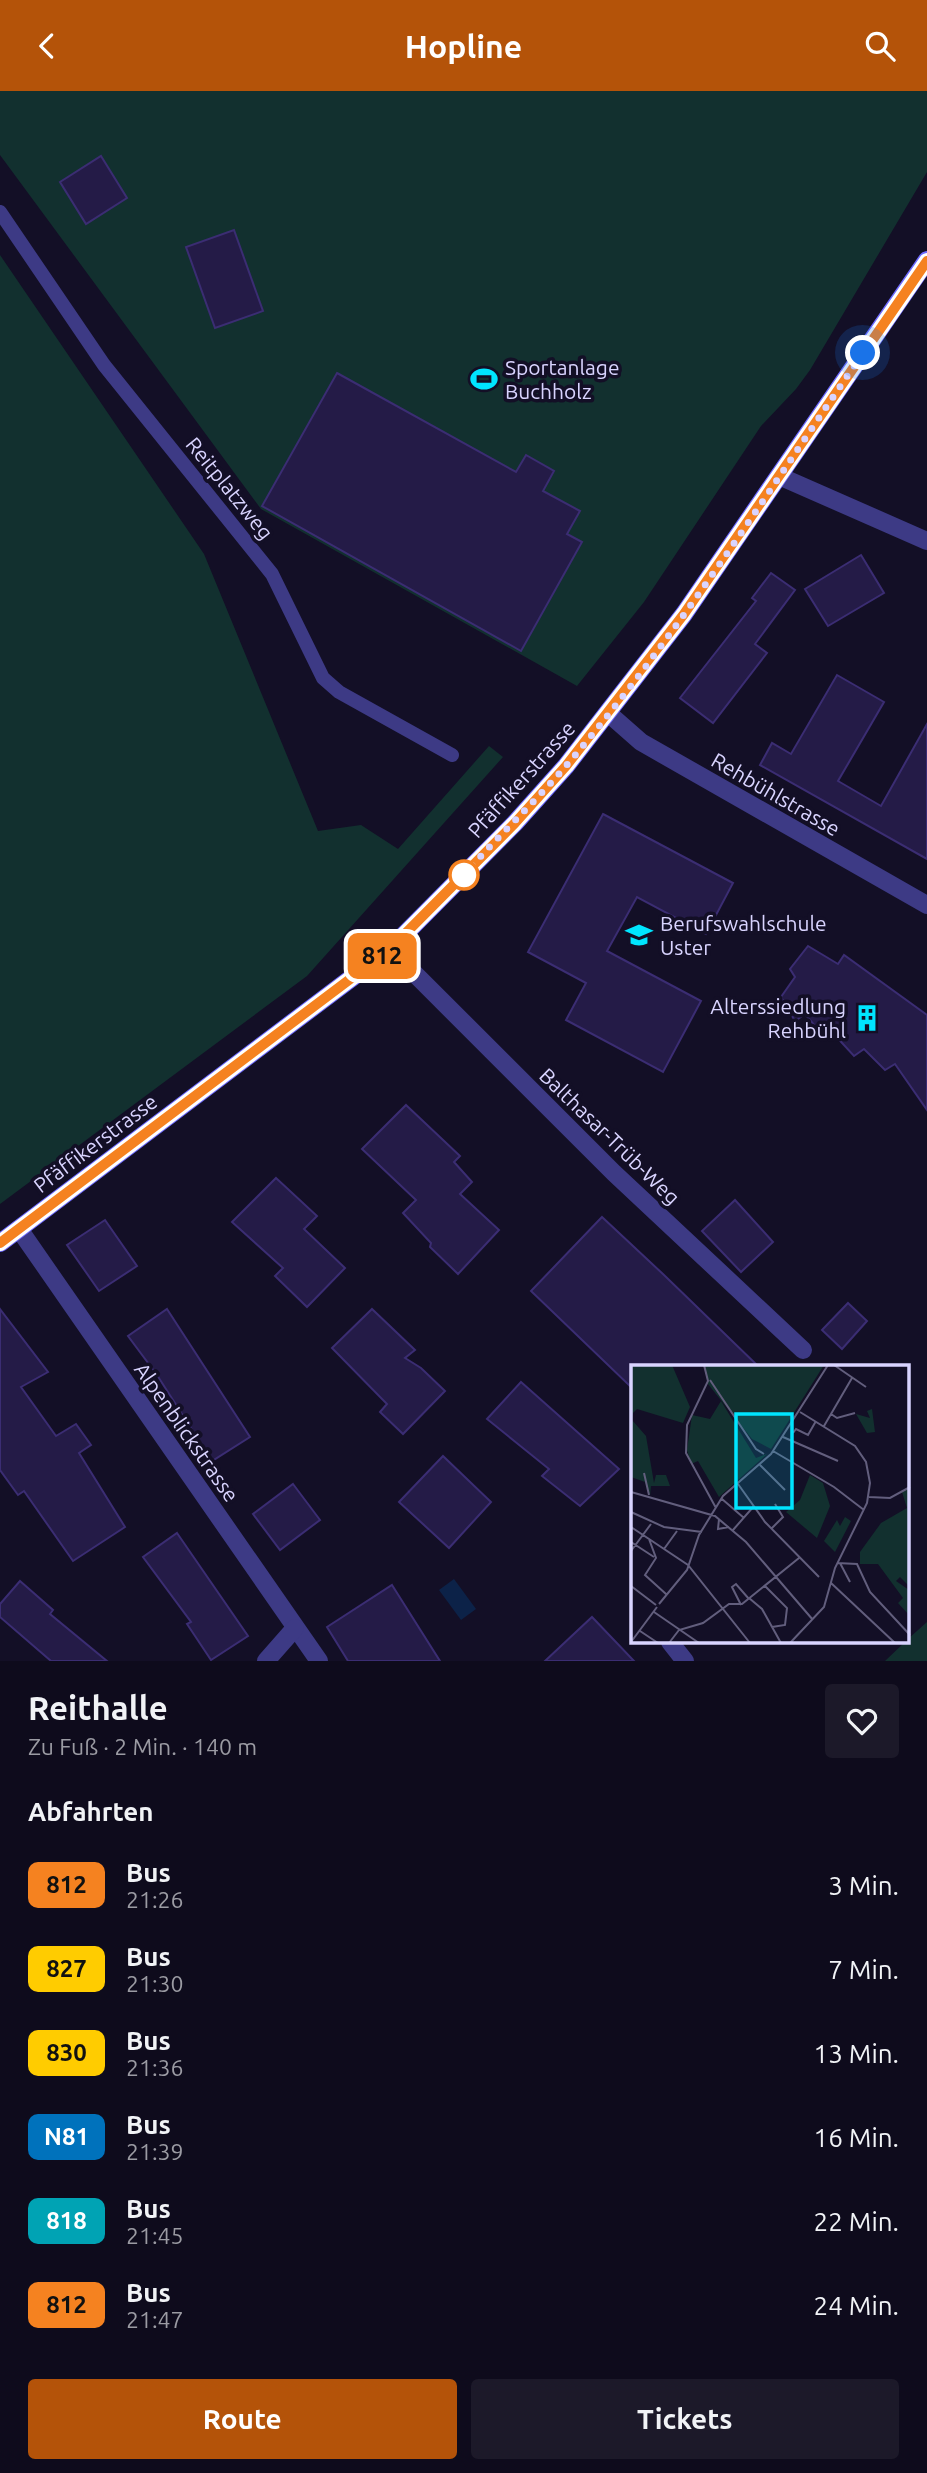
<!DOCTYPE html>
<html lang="de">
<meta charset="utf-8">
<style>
body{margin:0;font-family:Ubuntu,sans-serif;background:#1c1929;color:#f1f3f6;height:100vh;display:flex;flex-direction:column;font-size:26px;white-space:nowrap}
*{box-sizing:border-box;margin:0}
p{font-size:23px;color:#9b9ba3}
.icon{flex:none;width:38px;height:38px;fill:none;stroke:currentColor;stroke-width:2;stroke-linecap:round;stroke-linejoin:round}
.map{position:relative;height:1570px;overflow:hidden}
.drawer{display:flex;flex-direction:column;background:#0e0b1c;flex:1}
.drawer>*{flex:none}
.badge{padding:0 14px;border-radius:10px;font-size:24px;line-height:46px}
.you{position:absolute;width:35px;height:35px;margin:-18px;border:5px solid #fff;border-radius:50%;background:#1a73e8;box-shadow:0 0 0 10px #1a73e833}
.map>.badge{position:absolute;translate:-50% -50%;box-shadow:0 0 0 4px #fff}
h2{padding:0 28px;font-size:26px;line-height:63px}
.round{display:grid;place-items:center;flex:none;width:74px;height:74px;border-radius:7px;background:#1c1929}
.summary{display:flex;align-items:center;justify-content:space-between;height:119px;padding:0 28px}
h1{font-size:33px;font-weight:700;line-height:52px}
.action{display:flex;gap:14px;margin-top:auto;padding:14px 28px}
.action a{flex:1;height:80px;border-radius:7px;background:#b45309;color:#fff;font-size:28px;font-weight:700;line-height:80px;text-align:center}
.action a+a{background:#1c1929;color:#f1f3f6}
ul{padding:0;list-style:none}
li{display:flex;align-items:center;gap:21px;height:84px;padding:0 28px}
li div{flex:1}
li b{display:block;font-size:26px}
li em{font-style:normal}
li .badge{min-width:77px;font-weight:700;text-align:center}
header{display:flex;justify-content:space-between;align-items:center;height:91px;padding:0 28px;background:#b45309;color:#fff;font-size:32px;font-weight:700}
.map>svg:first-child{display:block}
.green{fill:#12302f}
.water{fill:#0c2248}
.building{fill:#241b47;stroke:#3b2d73;stroke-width:2}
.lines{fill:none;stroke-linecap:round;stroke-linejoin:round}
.service{stroke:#3d3a85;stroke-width:14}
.minor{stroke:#3d3a85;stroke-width:18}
.secondary{stroke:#6f6bff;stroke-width:18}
.line-casing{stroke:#fff;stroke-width:16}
.line{stroke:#f58220;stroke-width:10}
.walk{stroke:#d9d4ff;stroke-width:7;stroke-dasharray:0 12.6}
.stop-dot{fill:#fff;stroke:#f58220;stroke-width:3.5}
.labels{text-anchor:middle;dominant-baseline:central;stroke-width:7;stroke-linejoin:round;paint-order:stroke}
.poi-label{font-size:21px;fill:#d9d4ff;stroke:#130f26;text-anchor:start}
.street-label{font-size:21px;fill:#d9d4ff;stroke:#130f26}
.inset-road{fill:none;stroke:#625e7d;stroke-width:2}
.view{fill:#00e5ff;fill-opacity:0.15;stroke:#00e5ff;stroke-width:3.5}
.inset-edge{fill:none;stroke:#d9d4ff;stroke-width:3.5}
</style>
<header><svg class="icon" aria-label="back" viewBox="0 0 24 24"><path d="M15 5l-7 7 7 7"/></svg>Hopline<svg class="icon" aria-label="search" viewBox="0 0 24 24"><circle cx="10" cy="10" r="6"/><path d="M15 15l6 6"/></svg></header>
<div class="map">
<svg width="927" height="1570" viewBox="0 0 927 1570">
<rect width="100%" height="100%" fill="#130f26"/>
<g class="green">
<polygon points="0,0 927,0 927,81 810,279 796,298 761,335 644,511 577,595 261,418 0,64"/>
<polygon points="0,164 204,463 318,740 361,734 398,758 489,655 503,666 307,885 0,1113"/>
<polygon points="927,1531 927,1570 885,1570 905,1551 908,1551 908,1548"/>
</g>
<polygon class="water" points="454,1488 476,1518 461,1529 439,1499"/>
<g class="building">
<polygon points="101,65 127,107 86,133 60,91"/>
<polygon points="234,139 263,220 215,237 186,156"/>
<polygon points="337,282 516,381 526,364 554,380 543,400 580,420 567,443 582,451 521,560 262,415"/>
<polygon points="861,464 884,502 828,535 805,498"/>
<polygon points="771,482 795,499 755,553 767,562 713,632 680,607 756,510 752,507"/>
<polygon points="837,584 884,611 838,690 881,715 927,633 927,768 760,674 772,652 791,663"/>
<polygon points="603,723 733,792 706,843 637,806 607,860 701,910 663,981 566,929 586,892 528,861"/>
<polygon points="808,855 838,873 844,864 927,924 927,1019 895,973 885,979 864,958 854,965 832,941 825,947 805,923 795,930 781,906 795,886 790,878"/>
<polygon points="406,1014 460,1065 454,1071 472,1091 460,1103 499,1139 458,1183 430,1156 431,1152 403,1122 416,1109 362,1058"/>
<polygon points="276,1087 317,1125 304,1138 345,1177 307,1216 275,1185 283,1177 232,1131"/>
<polygon points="735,1109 773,1151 741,1181 702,1140"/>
<polygon points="602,1126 664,1184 759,1276 633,1276 633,1298 531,1200"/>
<polygon points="105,1129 137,1175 99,1200 67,1154"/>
<polygon points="848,1212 867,1230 842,1258 822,1239"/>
<polygon points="0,1218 48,1281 21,1296 56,1345 76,1333 91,1354 79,1362 125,1436 73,1470 24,1400 18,1404 0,1379"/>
<polygon points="167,1218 250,1346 212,1370 157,1284 128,1245"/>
<polygon points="372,1218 415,1259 405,1267 421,1277 445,1300 403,1343 380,1321 387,1313 332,1257"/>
<polygon points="521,1291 619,1378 580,1415 542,1385 549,1378 487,1328"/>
<polygon points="443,1365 491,1411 449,1457 399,1411"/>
<polygon points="293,1393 320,1429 280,1459 253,1423"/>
<polygon points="177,1442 248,1545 211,1569 187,1533 191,1531 143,1466"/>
<polygon points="20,1490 53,1519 50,1523 107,1570 51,1570 0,1526 0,1513"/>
<polygon points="392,1494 440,1570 348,1570 327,1536"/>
<polygon points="592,1526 634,1570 545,1570"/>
</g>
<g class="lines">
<polyline class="service" points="0,121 104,274 272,483 323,587 339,601 452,664"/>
<g class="minor">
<polyline points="779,385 927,450"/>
<polyline points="608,622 641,651 927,814"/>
<polyline points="390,858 614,1082 803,1259"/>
<polyline points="19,1138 319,1570"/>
<polyline points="670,1551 685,1570"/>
<polyline points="266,1570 295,1537"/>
</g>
<polyline class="secondary" points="0,1152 390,858 515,732 566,675 684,523 927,169"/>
</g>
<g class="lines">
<defs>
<polyline id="line" points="0,1152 390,858 515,732 566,675 684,523 927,170"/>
</defs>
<use href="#line" class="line-casing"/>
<use href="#line" class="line"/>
<path class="walk" d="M464 784C495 748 533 713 565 676 676 547 767 402 863 262"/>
</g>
<defs>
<symbol id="stadium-bare" viewBox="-9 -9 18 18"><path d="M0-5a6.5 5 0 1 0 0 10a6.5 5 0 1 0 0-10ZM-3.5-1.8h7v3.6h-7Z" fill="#00e5ff" stroke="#130f26" stroke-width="2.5" paint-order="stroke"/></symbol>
<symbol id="school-bare" viewBox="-9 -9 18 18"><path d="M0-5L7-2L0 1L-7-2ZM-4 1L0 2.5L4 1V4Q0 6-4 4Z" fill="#00e5ff" stroke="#130f26" stroke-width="2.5" paint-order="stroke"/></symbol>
<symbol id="building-bare" viewBox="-9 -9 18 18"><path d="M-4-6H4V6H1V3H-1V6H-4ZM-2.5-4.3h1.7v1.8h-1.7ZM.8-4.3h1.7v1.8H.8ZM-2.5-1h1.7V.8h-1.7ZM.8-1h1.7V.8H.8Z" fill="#00e5ff" stroke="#130f26" stroke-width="2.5" paint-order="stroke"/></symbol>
</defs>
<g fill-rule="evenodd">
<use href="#stadium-bare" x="465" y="269" width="38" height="38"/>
<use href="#school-bare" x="620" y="825" width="38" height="38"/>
<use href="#building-bare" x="848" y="908" width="38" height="38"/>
</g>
<circle class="stop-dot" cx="464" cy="784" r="14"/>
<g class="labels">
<g class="poi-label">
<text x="505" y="276">Sportanlage<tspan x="505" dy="24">Buchholz</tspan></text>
<text x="660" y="832">Berufswahlschule<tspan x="660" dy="24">Uster</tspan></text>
<text x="846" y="915" text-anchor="end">Alterssiedlung<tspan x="846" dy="24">Rehbühl</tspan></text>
</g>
<g class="street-label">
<text transform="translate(230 397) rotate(51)">Reitplatzweg</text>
<text transform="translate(521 688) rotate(-48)">Pfäffikerstrasse</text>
<text transform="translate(776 703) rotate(30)">Rehbühlstrasse</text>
<text transform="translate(610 1045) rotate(44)">Balthasar-Trüb-Weg</text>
<text transform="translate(95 1052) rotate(-37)">Pfäffikerstrasse</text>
<text transform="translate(187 1341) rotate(55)">Alpenblickstrasse</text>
</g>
</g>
<g transform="translate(631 1274)">
<rect width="278" height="278" fill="#130f26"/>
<path d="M0 0H41L59 42 52 58 6 44 2 48 1 55 15 71 23 118 25 110H35L39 121H20L19 131 14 117 0 112ZM73 0H193L140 84 121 74 77 19ZM90 36 125 93 136 89 88 132 67 96 60 99 56 85 61 50 79 54ZM241 44 244 67 236 68 225 49 239 53 236 46ZM179 110 192 118 199 141 186 173 155 147 169 135ZM278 122V221L269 212 265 216 278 225V250L267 238 272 233 247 199H229V187L250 158 276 143 271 127ZM214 152 220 156 204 187 193 176 206 155 209 161Z" fill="#12302f"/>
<path class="inset-road" d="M73 0 77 16 56 60 55 88 85 143M203 0 235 22M79 15 125 84 133 89M200 49 206 53 224 48M193 61 221 13M162 68 165 64 177 70 185 56M152 72 207 96M142 86 203 122 233 145M129 100 154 125M13 108 18 130M107 119 134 157 188 212M0 127 84 151 115 177 182 255M238 132 259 133 279 122M91 134 113 153M0 147 33 162 71 167M88 154 87 164 98 162M0 162 57 200 119 278M141 163 152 152 144 139M102 165 123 141M18 174 25 193 14 210 35 229M0 177 23 192M33 184 46 166M0 186 20 159M206 198 226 199 239 227 279 270M209 198 219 217M200 218 264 278M0 221 25 240M134 221 156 243 154 260 141 262M118 233 131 244 150 278M28 239 56 205 68 170 92 131 140 89 197 0M110 240 101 222 105 219 118 234M23 247 68 278M9 266 27 278M0 277 26 242M38 278 48 265 72 258 98 239H111L168 193M159 278 193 242 204 203 236 138 239 118 235 97 224 81 169 47"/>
<path class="view" d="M105 49H161V143H105Z"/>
<rect width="278" height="278" class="inset-edge"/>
</g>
</svg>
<div class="you" style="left:863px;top:262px"></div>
<b class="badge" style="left:382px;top:865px;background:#f58220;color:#111">812</b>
</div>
<section class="drawer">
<div class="summary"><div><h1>Reithalle</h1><p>Zu Fuß · 2 Min. · 140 m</p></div><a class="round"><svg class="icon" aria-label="heart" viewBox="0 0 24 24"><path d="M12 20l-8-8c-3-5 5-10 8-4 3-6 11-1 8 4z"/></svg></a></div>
<h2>Abfahrten</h2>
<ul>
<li><span class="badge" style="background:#f58220;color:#111">812</span><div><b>Bus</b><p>21:26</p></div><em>3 Min.</em></li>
<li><span class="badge" style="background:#fc0;color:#111">827</span><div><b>Bus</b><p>21:30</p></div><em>7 Min.</em></li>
<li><span class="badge" style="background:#fc0;color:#111">830</span><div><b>Bus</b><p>21:36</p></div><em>13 Min.</em></li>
<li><span class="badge" style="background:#0072bc;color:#fff">N81</span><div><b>Bus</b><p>21:39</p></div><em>16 Min.</em></li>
<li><span class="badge" style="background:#00a3b4;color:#fff">818</span><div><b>Bus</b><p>21:45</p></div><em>22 Min.</em></li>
<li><span class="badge" style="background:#f58220;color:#111">812</span><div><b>Bus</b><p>21:47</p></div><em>24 Min.</em></li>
</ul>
<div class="action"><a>Route</a><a>Tickets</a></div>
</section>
